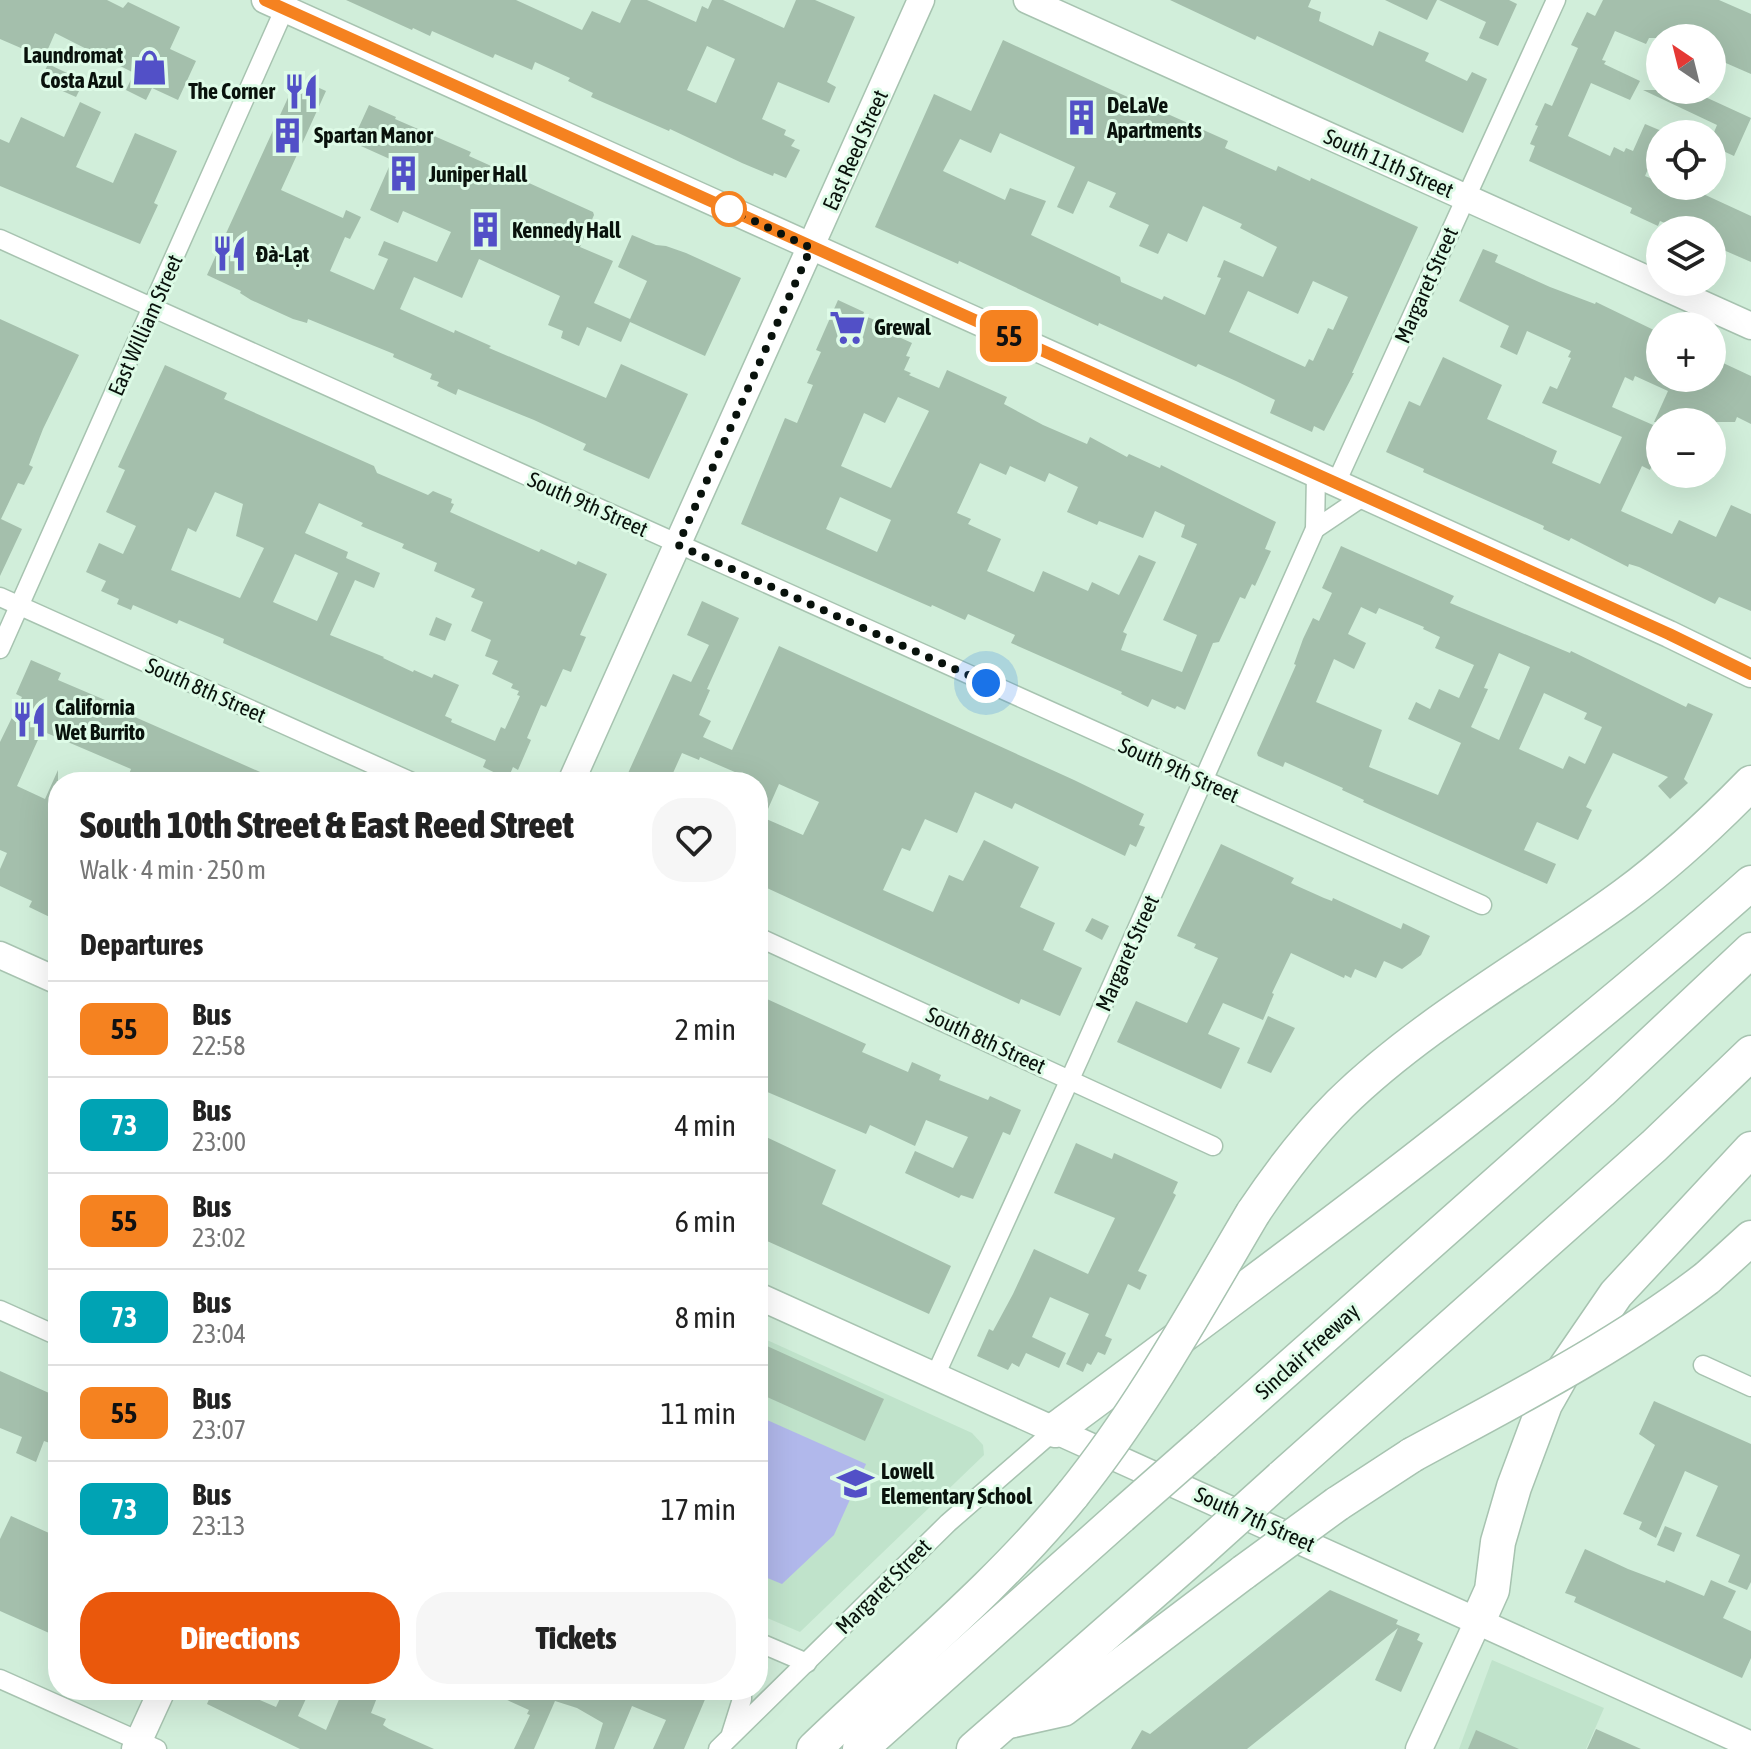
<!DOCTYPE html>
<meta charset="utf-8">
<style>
body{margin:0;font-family:"Asap Condensed",sans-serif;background:#f6f6f6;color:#222;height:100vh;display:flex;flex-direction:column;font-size:30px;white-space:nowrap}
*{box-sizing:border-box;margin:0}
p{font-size:26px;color:#767676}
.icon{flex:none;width:44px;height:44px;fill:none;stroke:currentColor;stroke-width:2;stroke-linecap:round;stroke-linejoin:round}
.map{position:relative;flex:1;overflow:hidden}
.drawer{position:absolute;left:48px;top:772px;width:720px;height:928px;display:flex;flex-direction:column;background:#fff;border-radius:32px;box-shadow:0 8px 32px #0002}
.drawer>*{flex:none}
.badge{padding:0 16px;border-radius:12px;font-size:28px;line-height:52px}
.needle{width:52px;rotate:325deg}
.tools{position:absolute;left:1646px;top:24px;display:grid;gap:16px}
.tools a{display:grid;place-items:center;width:80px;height:80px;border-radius:50%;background:#fff;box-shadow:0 8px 32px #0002;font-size:40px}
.you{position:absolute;width:40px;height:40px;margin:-20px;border:6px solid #fff;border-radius:50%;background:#1a73e8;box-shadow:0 0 0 12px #1a73e833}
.map>.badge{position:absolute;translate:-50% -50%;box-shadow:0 0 0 4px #fff}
h2{padding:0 32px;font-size:30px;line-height:72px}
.round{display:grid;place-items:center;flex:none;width:84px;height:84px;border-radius:32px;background:#f6f6f6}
.headline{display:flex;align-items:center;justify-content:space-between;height:136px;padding:0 32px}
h1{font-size:38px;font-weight:800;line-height:60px}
.primary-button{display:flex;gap:16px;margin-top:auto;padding:16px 32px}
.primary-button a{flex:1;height:92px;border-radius:32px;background:#ea580c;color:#fff;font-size:32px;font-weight:800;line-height:92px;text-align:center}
.primary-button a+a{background:#f6f6f6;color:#222}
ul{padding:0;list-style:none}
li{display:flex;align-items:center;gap:24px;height:96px;padding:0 32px;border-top:2px solid #e0e0e0}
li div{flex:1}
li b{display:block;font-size:30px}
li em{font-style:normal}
li .badge{min-width:88px;font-weight:700;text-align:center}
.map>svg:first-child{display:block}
.built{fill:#c0e3cb}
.green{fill:#b1b8eb}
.building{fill:#a4bfac;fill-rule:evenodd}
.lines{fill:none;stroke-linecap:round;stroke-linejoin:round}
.street-casing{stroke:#a7c3b0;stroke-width:21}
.secondary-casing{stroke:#a7c3b0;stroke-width:29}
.highway-casing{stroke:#a7c3b0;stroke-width:37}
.street{stroke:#fff;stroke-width:18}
.secondary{stroke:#fff;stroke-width:26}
.highway{stroke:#fff;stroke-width:34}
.highway-bridge-casing{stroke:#a7c3b0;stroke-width:37;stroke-linecap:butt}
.highway-bridge{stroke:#fff;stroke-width:34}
.line-casing{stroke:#fff;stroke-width:18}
.line{stroke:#f58220;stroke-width:12}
.walk{stroke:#09120c;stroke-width:8;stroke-dasharray:0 14.4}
.stop-dot{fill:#fff;stroke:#f58220;stroke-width:4}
.labels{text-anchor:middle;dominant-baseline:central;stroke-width:6;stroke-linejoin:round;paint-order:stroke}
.poi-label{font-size:22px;font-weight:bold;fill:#09120c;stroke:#defbe7;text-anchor:start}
.street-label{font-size:22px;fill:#09120c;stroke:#defbe7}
</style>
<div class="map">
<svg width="1751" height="1749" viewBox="0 0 1751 1749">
<rect width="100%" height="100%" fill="#d1eeda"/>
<g class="built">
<polygon points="758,1336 972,1433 983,1445 984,1455 800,1632 758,1614"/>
<polygon points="1492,1660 1604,1708 1586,1749 1459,1749"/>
</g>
<polygon class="green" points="758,1416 866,1464 834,1535 782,1584 758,1574"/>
<g class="building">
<polygon points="0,0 107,0 123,8 128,2 180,27 170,49 196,61 178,100 152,88 146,100 126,90 134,73 55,33 44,58 0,39"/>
<path d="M346 0H516L582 30 592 11 620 23 631 0H647L696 22 702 6 708 9 712 0H723L784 28 796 0H815L855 17 827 82 836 87 829 103 778 82 762 119 786 130 784 135 795 140 791 146 800 150 786 178 774 173 773 176 742 163 670 129 669 131 591 97 593 93 568 81 570 78 535 62 532 70 495 54 493 58 432 31 430 36 413 28 412 30ZM707 46 735 59 716 103 687 90Z"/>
<polygon points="1170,0 1311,0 1308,7 1321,12 1319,21 1373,46 1379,31 1429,53 1425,61 1467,81 1472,72 1487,79 1463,133 1257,36 1255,40"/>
<polygon points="1385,0 1437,0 1427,20"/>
<polygon points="1439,0 1509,0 1517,4 1498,46 1479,38 1486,22"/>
<polygon points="1603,0 1719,0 1751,14 1751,74 1712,57 1712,38 1649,38 1646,44 1615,31 1602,60 1606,61 1604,64 1640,81 1630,100 1591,83 1568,136 1610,156 1614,147 1624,152 1626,148 1633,151 1645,124 1664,132 1660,134 1660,141 1645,176 1660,182 1660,186 1668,186 1685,194 1688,187 1751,216 1751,262 1712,245 1712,230 1681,230 1660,221 1658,226 1630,213 1632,208 1529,161 1535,146 1530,144 1538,126 1535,125 1545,103 1552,106 1578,48 1571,45 1587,12 1595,16"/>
<path d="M1003 40 1112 90 1130 98 1129 101 1159 114 1161 111 1228 141 1225 148 1276 171 1278 166 1310 181 1311 178 1418 227 1352 373H1354L1324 431 1314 426 1312 432 1270 413 1275 400 1236 381 1198 364 1196 367 1099 323 1098 326 959 261 958 264 875 227 934 94 971 111ZM1000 133 1075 167 1057 207 1073 214 1088 181 1116 193 1109 207 1149 225 1139 246 1158 254 1168 233 1187 242 1203 206 1242 224 1240 228 1277 247 1263 277 1224 260 1217 277 1221 278 1205 315 1164 296 1162 300 1121 282 1120 277 1031 235 1046 201 1010 188 1005 200 943 171 960 139 991 153ZM1313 281 1348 297 1333 330 1328 328 1313 361 1309 359 1305 367 1229 332 1248 291 1298 314Z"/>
<polygon points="48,64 84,81 76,97 40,81"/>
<polygon points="297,78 326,91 281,190 343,218 346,210 361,217 350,239 345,237 330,271 374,290 388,259 378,255 384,241 437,262 451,232 403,211 398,223 370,210 392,160 352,142 369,105 396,117 395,119 471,152 469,156 593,212 594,215 580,247 613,261 594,303 630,319 647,281 618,267 632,235 656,245 666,246 686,253 741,278 705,356 630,322 621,342 587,327 579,346 561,338 563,331 548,325 560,296 479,259 462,298 414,277 400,309 454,333 455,330 491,346 489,348 606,398 621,364 688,394 649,479 583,450 586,444 534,420 458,389 456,395 437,386 439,382 430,379 432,374 393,357 394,354 308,319 307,323 293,319 251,300 240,293 241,291 207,275"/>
<polygon points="1643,90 1690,90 1751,118 1734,156 1712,146 1712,137 1717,125"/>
<polygon points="80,102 101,112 76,167 113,183 135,133 177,151 154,203 158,205 140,244 0,186 0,139 9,143 21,117 64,137"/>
<polygon points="1483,249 1498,255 1495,262 1550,287 1595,304 1596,302 1660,333 1660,378 1712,378 1712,368 1716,370 1721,362 1751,376 1751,424 1737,417 1735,422 1654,422 1668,391 1635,376 1633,381 1625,377 1612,407 1660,428 1660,446 1650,470 1642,466 1621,511 1672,534 1679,520 1716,537 1731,505 1751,514 1751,611 1719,597 1715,604 1639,567 1629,564 1628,567 1571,538 1569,541 1543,529 1544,526 1423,472 1424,469 1386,452 1409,401 1420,406 1443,357 1502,385 1487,419 1557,451 1552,463 1600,484 1622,437 1542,403 1550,386 1557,389 1571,358 1568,357 1571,351 1527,331 1517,355 1500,347 1509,326 1459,301"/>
<path d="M838 300 864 312 863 315 879 322 877 327 912 343 906 356 910 357 904 370 911 373 909 375 939 388 947 370 1007 397 1004 404 1043 425 1087 444 1090 437 1127 457 1129 454 1160 468 1161 465 1276 522 1265 549 1271 551 1255 586 1252 584 1245 599 1240 597 1219 642 1213 643 1185 710 1177 706 1175 709 1152 699 1148 707 1121 694 1122 692 1011 643 1015 635 968 614 965 620 932 605 931 607 741 524 785 418 797 423 813 385 807 383 821 352 816 350ZM898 397 929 411 891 488 841 466 864 413 885 423ZM980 463 1006 475 1010 466 1045 482 1049 473 1078 487 1067 512 1097 525 1099 521 1143 538 1155 511 1185 525 1181 537 1197 544 1163 620 1197 635 1182 672 1121 650 1127 634 1123 632 1156 562 1139 555 1119 595 1092 582 1088 591 1043 571 1034 592 987 571 1001 539 968 524 971 519 957 513ZM840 497 891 520 877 552 826 529Z"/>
<polygon points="0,319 79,355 43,429 29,465 33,467 24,485 18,483 1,519 22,529 0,576"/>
<path d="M165 365 227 393 224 399 374 466 377 473 428 495 433 491 452 499 451 503 454 504 450 512 539 552 541 549 576 565 578 561 607 574 580 635 586 637 571 672 563 669 546 707 541 705 527 738 531 740 518 770 513 767 508 779 483 767 486 760 223 643 224 639 179 620 177 624 133 605 131 610 117 604 119 599 101 591 106 581 86 572 99 543 123 554 136 526 106 512 125 470 118 467ZM215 492 243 504 236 536 264 548 240 598 171 570 188 528 196 532ZM319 503 363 523 361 526 404 544 402 548 437 563 434 571 475 589 471 597 483 602 471 631 491 640 485 656 498 661 492 674 513 684 511 688 519 691 517 695 520 696 505 729 501 727 495 741 451 722 452 719 445 716 459 685 434 674 432 678 414 670 413 672 383 658 384 657 330 635 355 580 374 588 380 573 346 558 348 552 305 533ZM295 554 338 573 317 621 273 602Z"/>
<path d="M1341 546 1454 596 1450 603 1570 653 1571 651 1686 707 1688 703 1713 714 1684 779 1688 783 1670 799 1658 786 1668 777 1613 753 1586 807 1592 810 1578 840 1537 822 1524 850 1556 864 1547 884 1363 802 1364 800 1342 790 1343 788 1285 762 1283 767 1258 756 1257 753 1296 665 1294 664 1303 639 1313 618 1319 621 1332 593 1322 588ZM1361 607 1376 614 1379 608 1424 627 1423 629 1440 637 1435 648 1474 665 1459 698 1439 689 1430 709 1416 702 1408 719 1461 743 1438 795 1369 767 1382 730 1316 702 1334 659 1354 669 1366 643 1348 634ZM1499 653 1530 667 1499 740 1471 727 1488 689 1484 688ZM1544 693 1587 713 1584 719 1602 727 1585 764 1569 756 1563 769 1519 749Z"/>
<path d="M702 601 739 618 707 689 710 690 699 715 711 721 703 737 732 750 779 646 1074 780 1144 814 1139 825 1145 827 1136 847 1130 844 1125 856 1015 803 1012 809 975 792 957 833 925 819 910 851 902 848 883 890 933 912 949 875 963 881 984 840 1039 867 1020 907 1055 923 1043 950 1082 968 1060 1016 1021 999 1019 1004 758 884V782L700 757 699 760 682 753 669 782H624L673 674 691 682 709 645 687 635ZM779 784 819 802 803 835 764 818Z"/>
<polygon points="436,617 452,624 445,641 429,635"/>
<polygon points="31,660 61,673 58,680 105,700 103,703 283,782 126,782 131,769 42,731 17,786 45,799 58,770 58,921 29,907 32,901 0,886 0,869 7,853 0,850 0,742 22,697 16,694"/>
<polygon points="1221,844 1294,878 1291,883 1295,885 1324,898 1332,901 1333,898 1401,929 1403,923 1430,936 1421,955 1402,969 1384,961 1376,978 1355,969 1351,978 1345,975 1344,978 1291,953 1272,993 1274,994 1263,1020 1223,1003 1208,1034 1240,1048 1221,1089 1117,1042 1136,1001 1187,1023 1218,958 1194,948 1196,944 1177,936"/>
<polygon points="1092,918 1109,926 1102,940 1085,931"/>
<polygon points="758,995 866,1044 862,1052 908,1072 912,1062 941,1075 939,1080 988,1100 990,1096 1021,1110 1010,1135 1003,1132 973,1199 961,1195 959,1198 905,1173 915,1151 953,1168 968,1137 926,1120 915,1146 870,1125 866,1134 758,1088"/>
<polygon points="1268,1016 1295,1028 1271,1073 1247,1063"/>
<polygon points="758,1133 836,1170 822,1204 951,1266 929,1314 758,1237"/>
<polygon points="1076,1143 1112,1159 1114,1153 1178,1182 1173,1193 1176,1195 1138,1271 1147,1275 1140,1290 1128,1284 1105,1336 1112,1339 1105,1355 1098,1352 1091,1365 1087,1363 1083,1372 1066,1364 1089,1314 1050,1297 1032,1337 1066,1353 1059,1368 1026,1353 1019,1367 1012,1363 1008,1370 977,1356 989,1329 993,1331 1013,1294 1034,1249 1088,1274 1115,1218 1054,1193"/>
<polygon points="758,1342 884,1399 865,1441 758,1393"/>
<polygon points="0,1371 58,1397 58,1446 44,1441 36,1462 16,1453 22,1437 0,1428"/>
<polygon points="1654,1401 1751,1444 1751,1582 1747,1590 1728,1582 1740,1555 1696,1536 1718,1486 1685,1471 1656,1538 1639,1529 1642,1522 1623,1514 1655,1445 1639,1434"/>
<polygon points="11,1516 58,1537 58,1637 0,1611 0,1539"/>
<polygon points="1665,1526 1682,1533 1674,1552 1657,1545"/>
<polygon points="1585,1549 1628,1569 1665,1583 1666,1580 1704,1596 1711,1580 1736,1591 1723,1618 1751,1631 1751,1658 1742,1678 1574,1602 1576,1597 1565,1593"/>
<polygon points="1330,1590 1398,1620 1396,1624 1420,1634 1417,1640 1423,1643 1401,1692 1375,1680 1398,1628 1247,1749 1131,1749 1142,1730 1150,1734"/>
<polygon points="213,1690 250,1690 248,1695 276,1707 284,1690 310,1690 298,1716 326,1730 343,1690 380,1690 371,1713 386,1719 383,1725 389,1729 434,1749 300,1749 207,1704"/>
<polygon points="485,1690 709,1690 684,1749 653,1749 666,1720 632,1706 614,1749 595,1749 603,1723 577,1708 555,1701 534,1749 514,1749 530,1715 527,1714 529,1710"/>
<polygon points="1596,1729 1641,1749 1587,1749"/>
<polygon points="1476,1730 1519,1749 1468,1749"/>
</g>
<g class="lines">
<defs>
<g id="street">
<polyline points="0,239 1482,905"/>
<polyline points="1336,483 1556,0"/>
<polyline points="1315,529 1364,496"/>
<polyline points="0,597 412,782"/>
<polyline points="0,649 288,1"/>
<polyline points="758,937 1213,1146"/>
<polyline points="0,1310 58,1336"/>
<polyline points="1703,1365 1751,1387"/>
<polyline points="935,1376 1080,1057 1315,529 1316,474"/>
<polyline points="758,1642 807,1663"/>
<polyline points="0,1679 157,1749"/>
<polyline points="731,1734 742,1699 742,1690"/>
<polyline points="718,1749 948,1523 1055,1430"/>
</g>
<g id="secondary">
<polyline points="265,0 1336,483 1669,634 1751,674"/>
<polyline points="1027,0 1751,326"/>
<polyline points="571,782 921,0"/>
<polyline points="0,955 58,981"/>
<polyline points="758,1296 1751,1745"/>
<polyline points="135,1749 162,1690"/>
<polyline points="1419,1749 1479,1619"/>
</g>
<g id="highway">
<path d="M1253 1213C1279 1174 1307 1137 1340 1104 1424 1022 1530 965 1624 896 1670 862 1711 824 1751 783"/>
<polyline points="1707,1278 1751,1238"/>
<path d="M1055 1430C1292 1255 1531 1079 1751 883"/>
<polyline points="1204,1443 1601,1091 1751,950"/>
<polyline points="1281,1478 1654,1146 1751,1053"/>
<polyline points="1337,1504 1412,1455"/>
<polyline points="1479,1619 1492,1590 1498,1542 1514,1487 1545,1404 1566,1367 1616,1294 1751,1149"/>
<polyline points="1009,1721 1063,1709 1244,1572"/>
<path d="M814 1749C901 1665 997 1588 1073 1494"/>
<polyline points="860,1749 1121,1516"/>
<polyline points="974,1749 1199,1552"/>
</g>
</defs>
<use href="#street" class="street-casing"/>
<use href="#secondary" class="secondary-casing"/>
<use href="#highway" class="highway-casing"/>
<use href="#street" class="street"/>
<use href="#secondary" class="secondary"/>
<use href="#highway" class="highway"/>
<defs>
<g id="highway-bridge">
<path d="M1412 1455C1513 1400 1616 1348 1707 1278"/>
<path d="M1073 1494C1143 1407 1196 1309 1253 1213"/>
<polyline points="1121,1516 1204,1443"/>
<polyline points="1199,1552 1281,1478"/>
<polyline points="1244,1572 1337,1504"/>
</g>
</defs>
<use href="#highway-bridge" class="highway-bridge-casing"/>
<use href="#highway-bridge" class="highway-bridge"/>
</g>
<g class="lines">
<defs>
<polyline id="line" points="265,0 1336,483 1669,634 1751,674"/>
</defs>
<use href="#line" class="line-casing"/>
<use href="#line" class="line"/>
<polyline class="walk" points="729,209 811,248 678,545 986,683"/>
</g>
<defs>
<symbol id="shop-bare" viewBox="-9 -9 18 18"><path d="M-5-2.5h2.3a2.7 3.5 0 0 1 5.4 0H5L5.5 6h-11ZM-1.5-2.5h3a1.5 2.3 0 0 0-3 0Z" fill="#5250c7" stroke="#defbe7" stroke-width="2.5" paint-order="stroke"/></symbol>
<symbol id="restaurant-bare" viewBox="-9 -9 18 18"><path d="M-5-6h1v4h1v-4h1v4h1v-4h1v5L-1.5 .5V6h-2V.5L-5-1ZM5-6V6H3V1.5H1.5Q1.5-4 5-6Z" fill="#5250c7" stroke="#defbe7" stroke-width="2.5" paint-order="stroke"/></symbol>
<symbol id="building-bare" viewBox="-9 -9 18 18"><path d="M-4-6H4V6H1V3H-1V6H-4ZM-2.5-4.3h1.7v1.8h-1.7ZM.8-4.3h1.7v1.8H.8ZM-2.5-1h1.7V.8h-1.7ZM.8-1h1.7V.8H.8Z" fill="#5250c7" stroke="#defbe7" stroke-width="2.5" paint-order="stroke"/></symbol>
<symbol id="supermarket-bare" viewBox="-9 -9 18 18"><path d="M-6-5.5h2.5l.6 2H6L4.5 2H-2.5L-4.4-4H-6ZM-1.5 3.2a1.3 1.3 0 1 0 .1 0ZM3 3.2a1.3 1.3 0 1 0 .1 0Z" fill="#5250c7" stroke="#defbe7" stroke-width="2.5" paint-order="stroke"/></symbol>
<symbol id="school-bare" viewBox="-9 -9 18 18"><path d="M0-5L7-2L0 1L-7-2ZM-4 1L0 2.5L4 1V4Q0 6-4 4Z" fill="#5250c7" stroke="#defbe7" stroke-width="2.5" paint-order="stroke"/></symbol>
</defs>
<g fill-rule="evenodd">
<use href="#shop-bare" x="124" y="42" width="51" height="51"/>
<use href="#restaurant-bare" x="276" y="66" width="51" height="51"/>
<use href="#building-bare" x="1056" y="92" width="51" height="51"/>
<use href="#building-bare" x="262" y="110" width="51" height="51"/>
<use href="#building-bare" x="378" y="148" width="51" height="51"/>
<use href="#building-bare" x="460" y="204" width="51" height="51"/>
<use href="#restaurant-bare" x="204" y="228" width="51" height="51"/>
<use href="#supermarket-bare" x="822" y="302" width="51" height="51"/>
<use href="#restaurant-bare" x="4" y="694" width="51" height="51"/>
<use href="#school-bare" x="830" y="1458" width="51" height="51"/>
</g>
<circle class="stop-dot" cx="729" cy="209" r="16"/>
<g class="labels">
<g class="poi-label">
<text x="123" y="55" text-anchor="end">Laundromat<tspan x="123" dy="25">Costa Azul</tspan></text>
<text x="275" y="91" text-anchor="end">The Corner</text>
<text x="1107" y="105">DeLaVe<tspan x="1107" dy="25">Apartments</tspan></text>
<text x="314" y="135">Spartan Manor</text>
<text x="429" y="174">Juniper Hall</text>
<text x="512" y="230">Kennedy Hall</text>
<text x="256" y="254">Đà-Lạt</text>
<text x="874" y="327">Grewal</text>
<text x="55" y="707">California<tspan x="55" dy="25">Wet Burrito</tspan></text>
<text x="881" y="1471">Lowell<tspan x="881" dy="25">Elementary School</tspan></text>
</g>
<g class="street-label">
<text transform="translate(855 150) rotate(-66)">East Reed Street</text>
<text transform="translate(1389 163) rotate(24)">South 11th Street</text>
<text transform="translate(1426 285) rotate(-66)">Margaret Street</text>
<text transform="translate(145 325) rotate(-66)">East William Street</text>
<text transform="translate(588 504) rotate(24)">South 9th Street</text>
<text transform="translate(206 690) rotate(24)">South 8th Street</text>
<text transform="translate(1179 770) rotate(24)">South 9th Street</text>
<text transform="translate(1127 953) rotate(-66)">Margaret Street</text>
<text transform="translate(986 1040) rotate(25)">South 8th Street</text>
<text transform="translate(1307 1351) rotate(-42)">Sinclair Freeway</text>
<text transform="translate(1255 1519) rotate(24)">South 7th Street</text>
<text transform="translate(883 1586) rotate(-45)">Margaret Street</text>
</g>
</g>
</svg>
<div class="tools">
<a><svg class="needle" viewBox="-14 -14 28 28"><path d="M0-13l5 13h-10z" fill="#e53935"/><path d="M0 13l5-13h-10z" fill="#767676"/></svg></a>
<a><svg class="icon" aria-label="locate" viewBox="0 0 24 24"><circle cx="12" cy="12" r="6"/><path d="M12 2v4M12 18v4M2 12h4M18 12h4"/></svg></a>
<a><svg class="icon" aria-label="layers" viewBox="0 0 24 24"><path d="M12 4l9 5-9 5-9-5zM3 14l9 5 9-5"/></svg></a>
<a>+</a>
<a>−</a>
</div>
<div class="you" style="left:986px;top:683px"></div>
<b class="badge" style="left:1009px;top:336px;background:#f58220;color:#111">55</b>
<section class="drawer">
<div class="headline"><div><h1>South 10th Street &amp; East Reed Street</h1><p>Walk · 4 min · 250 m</p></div><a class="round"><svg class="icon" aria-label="heart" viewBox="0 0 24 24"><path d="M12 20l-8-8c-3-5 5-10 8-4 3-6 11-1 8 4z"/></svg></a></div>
<h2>Departures</h2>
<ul>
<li><span class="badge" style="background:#f58220;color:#111">55</span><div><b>Bus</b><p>22:58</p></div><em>2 min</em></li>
<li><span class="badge" style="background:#00a3b4;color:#fff">73</span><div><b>Bus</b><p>23:00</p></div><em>4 min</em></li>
<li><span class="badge" style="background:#f58220;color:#111">55</span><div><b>Bus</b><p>23:02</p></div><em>6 min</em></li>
<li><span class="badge" style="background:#00a3b4;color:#fff">73</span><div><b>Bus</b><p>23:04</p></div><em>8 min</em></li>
<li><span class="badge" style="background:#f58220;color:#111">55</span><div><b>Bus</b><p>23:07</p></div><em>11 min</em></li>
<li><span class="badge" style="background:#00a3b4;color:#fff">73</span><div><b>Bus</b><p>23:13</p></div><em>17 min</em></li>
</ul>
<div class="primary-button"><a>Directions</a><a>Tickets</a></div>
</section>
</div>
